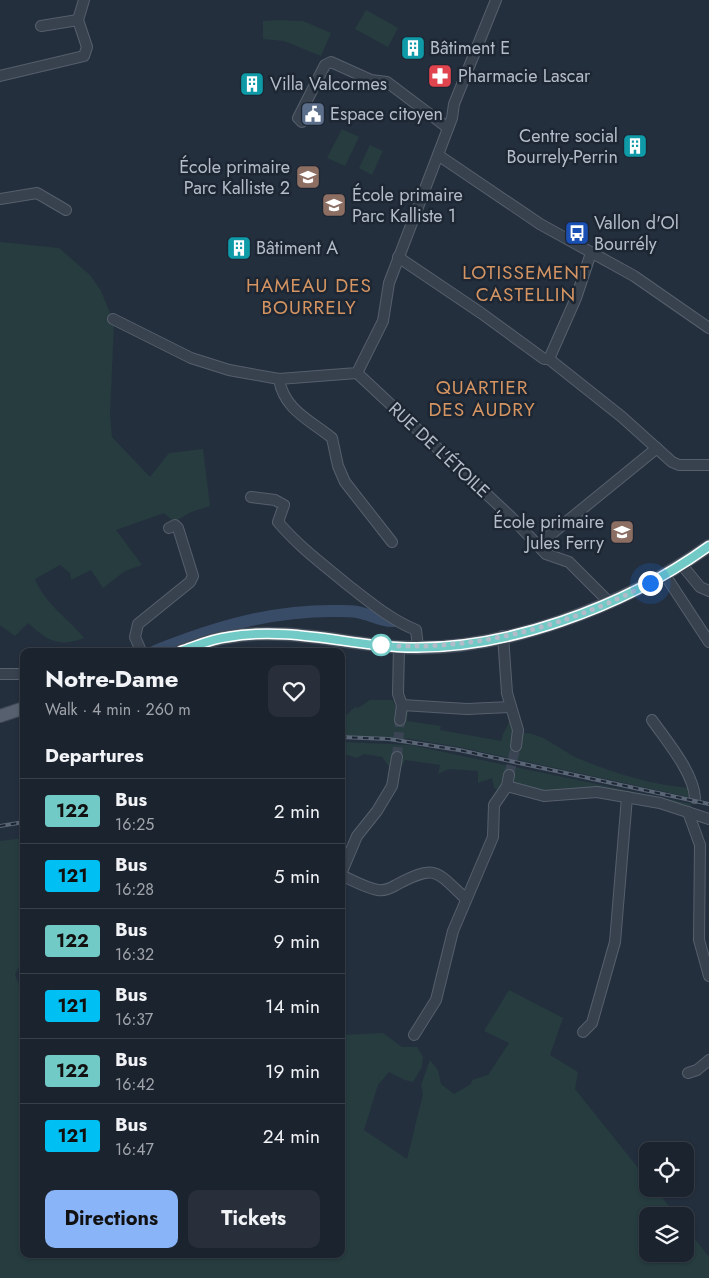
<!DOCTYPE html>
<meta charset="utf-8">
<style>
body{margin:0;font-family:Jost,sans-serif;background:#282f3a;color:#f1f3f6;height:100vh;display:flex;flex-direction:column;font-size:19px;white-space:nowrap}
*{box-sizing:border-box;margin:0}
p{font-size:16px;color:#a0a4aa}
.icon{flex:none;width:28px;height:28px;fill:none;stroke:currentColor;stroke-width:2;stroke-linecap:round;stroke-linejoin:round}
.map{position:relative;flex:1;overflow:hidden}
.side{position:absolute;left:20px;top:648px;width:325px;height:610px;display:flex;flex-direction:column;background:#1b232e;border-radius:10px;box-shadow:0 1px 4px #0004,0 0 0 1px #39404a}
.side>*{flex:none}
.badge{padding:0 10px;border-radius:4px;font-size:18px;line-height:32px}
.fabs{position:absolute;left:639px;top:1142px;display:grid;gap:10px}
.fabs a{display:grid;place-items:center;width:55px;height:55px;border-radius:10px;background:#1b232e;box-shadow:0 1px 4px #0004,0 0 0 1px #39404a;font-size:25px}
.you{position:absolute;width:25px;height:25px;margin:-12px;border:4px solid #fff;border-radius:50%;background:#1a73e8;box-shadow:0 0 0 8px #1a73e833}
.map>.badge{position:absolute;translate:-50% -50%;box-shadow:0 0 0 2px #fff}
h2{padding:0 25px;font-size:19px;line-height:45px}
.round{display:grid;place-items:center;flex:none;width:52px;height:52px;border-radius:10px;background:#282f3a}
.overview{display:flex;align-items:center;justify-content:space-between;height:85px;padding:0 25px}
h1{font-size:24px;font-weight:700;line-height:38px}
.action{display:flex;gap:10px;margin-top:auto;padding:10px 25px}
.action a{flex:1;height:58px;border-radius:10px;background:#8ab4f8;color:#111;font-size:20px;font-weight:700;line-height:58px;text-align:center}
.action a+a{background:#282f3a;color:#f1f3f6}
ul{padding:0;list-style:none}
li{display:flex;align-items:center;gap:15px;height:65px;padding:0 25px;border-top:1px solid #39404a}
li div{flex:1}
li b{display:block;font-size:19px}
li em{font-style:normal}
li .badge{min-width:55px;font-weight:700;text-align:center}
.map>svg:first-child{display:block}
.green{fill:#263c3f}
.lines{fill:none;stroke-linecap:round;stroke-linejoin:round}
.river{stroke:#394c67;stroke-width:12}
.minor-tunnel{stroke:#3a4453;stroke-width:10;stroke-dasharray:10 5;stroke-linecap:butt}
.minor-casing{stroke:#565f6c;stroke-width:12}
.major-casing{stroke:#414a57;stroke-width:14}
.minor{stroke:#38414e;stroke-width:10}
.major{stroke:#56606e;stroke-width:12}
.rail-casing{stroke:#5a6575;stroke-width:4}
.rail{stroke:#1d2633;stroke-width:2;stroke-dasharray:5.5;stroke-linecap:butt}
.line-casing{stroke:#fff;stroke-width:11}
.line{stroke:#72cac7;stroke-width:8}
.walk{stroke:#b4bcc9;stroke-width:5;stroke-dasharray:0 9}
.stop-dot{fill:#fff;stroke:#72cac7;stroke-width:2.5}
.labels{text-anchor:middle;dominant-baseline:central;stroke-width:5;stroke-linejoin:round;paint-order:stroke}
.poi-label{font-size:18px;fill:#b4bcc9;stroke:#1d2633;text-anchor:start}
.street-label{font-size:18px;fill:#b4bcc9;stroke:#1d2633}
.neighbourhood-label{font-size:19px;letter-spacing:1px;fill:#d59563;stroke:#1d2633}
</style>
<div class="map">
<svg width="709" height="1278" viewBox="0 0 709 1278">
<rect width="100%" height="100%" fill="#242f3e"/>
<g class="green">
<polygon points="366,10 398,28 388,47 355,29"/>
<polygon points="277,20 303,21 331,33 321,56 284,41 263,39 263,21"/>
<polygon points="342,129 359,137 345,166 327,158"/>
<polygon points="370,145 383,151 372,175 359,168"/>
<path d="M0 242 59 248 90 275 101 291 114 323 110 414 112 437 150 477 169 453 203 449 210 506 191 512 174 522 164 513 116 530 142 565 125 571 103 588 91 570 71 580 70 573 60 565 35 579C45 604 68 618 84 638 58 648 47 640 28 623L15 636 0 625Z"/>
<path d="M370 700H393L397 710H408L407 721 441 726 440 730 501 741 503 734 511 718 519 741 523 733C545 733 563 753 582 760 617 774 652 785 690 788L693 798 459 747 411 739 341 735V720L355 707 358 708Z"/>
<polygon points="341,742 410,745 692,804 690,808 548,791 500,791 494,788 492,778 478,783 478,771 449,769 438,774 440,765 405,760 400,770 399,780 382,757 364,754 357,758 341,753"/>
<polygon points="24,838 22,907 24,955 15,975 24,996 24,1254 341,1254 341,1035 383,1033 402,1047 417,1047 423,1057 422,1067 413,1082 405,1080 389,1072 378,1085 364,1130 407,1159 423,1094 421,1085 430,1060 438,1070 441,1084 454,1094 471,1084 472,1080 488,1075 509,1043 484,1031 509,990 563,1018 550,1055 578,1072 575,1089 647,1179 648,1189 655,1189 677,1216 648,1216 648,1254 685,1254 685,1226 709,1257 709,1278 0,1278 0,841"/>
</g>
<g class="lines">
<path class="river" d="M155 651C216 627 271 610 338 611 344 611 351 611 357 612 370 614 381 622 394 621"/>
<g class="minor-tunnel">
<polyline points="397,757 400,720"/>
<polyline points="509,775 516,746"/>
</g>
<defs>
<g id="minor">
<polyline points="41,26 78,20"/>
<polyline points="0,76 84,56 87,47 78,20 84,0"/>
<polyline points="302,122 298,118 325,65 331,62 371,80 387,82 448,128"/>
<polyline points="438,155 540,224 634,276 709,328"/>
<polyline points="0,199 37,193 66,210"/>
<polyline points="398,257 481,313 544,359 549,359 622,417 672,462 679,465 709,465"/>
<polyline points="113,319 191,358 229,370 279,379 357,373 383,321 389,283 452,118 454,104 496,0"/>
<polyline points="549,359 576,298 591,253"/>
<polyline points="357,373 510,516 546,554 569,562 610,603"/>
<path d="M279 379C284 410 310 420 332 438L338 466 345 482 392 542"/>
<path d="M251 497 275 500 284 505 278 522C299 547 324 565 349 586 370 602 391 620 416 630L418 647"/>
<polyline points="549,536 657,448"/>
<polyline points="682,565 700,587 709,591"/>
<polyline points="665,575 709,642"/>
<polyline points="503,636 507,693 518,730 516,746"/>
<polyline points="399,647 398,694 402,705 400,720"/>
<polyline points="141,651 135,637 138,624 190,582 193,576 178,528 175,525 169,528"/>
<polyline points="0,674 24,674"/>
<polyline points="402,705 467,709 511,707"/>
<path d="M652 720C666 740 694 773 695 798"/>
<polyline points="507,786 544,796 597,792 660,803 709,819"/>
<polyline points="688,812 700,845 699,940 709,976"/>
<polyline points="341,874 357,836 377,811 392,786 397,757"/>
<path d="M341 875C352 880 366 888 378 890 384 891 391 888 396 885 436 864 435 870 466 899"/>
<polyline points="583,1032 592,1023 615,942 627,797"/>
<polyline points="414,1035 436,1000 453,931 493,837 494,805 507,786 509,775"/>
<polyline points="688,1073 697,1070 709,1060"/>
</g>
<g id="major">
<path d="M181 651C196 646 211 639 228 637 284 627 341 643 397 647 501 654 626 605 709 546"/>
<polyline points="0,716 24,708"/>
</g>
</defs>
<use href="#minor" class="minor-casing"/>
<use href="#major" class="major-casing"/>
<use href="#minor" class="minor"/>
<use href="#major" class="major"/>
<defs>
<g id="rail">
<polyline points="341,737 389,739 459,750 709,804"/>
<polyline points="0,826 24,822"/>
</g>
</defs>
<use href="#rail" class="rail-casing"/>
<use href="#rail" class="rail"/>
</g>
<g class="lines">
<defs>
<path id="line" d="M181 651C196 646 211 639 228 637 284 627 341 643 397 647 502 653 626 606 709 546"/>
</defs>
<use href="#line" class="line-casing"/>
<use href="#line" class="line"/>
<path class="walk" d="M381 645C474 652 568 626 650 583"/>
</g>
<defs>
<symbol id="building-square" viewBox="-11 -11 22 22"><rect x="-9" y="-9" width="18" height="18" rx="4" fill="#0f9aa8" stroke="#1d2633"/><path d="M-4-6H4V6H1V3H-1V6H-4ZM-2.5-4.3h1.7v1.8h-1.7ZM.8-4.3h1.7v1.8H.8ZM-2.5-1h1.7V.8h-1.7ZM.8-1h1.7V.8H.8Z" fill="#fff"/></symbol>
<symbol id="pharmacy-square" viewBox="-11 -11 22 22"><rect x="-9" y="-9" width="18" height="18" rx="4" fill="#e0444e" stroke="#1d2633"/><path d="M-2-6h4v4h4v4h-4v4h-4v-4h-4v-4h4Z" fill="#fff"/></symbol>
<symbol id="civic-square" viewBox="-11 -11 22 22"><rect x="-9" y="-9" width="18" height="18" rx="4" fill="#5c6f8a" stroke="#1d2633"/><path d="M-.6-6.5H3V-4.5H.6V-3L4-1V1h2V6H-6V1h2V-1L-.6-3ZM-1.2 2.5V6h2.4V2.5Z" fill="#fff"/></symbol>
<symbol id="school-square" viewBox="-11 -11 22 22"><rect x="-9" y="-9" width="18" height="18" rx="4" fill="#8d6e63" stroke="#1d2633"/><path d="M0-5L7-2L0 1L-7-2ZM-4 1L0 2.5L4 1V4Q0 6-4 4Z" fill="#fff"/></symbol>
<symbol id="bus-square" viewBox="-11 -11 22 22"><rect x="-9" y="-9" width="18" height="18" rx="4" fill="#1a4fb4" stroke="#1d2633"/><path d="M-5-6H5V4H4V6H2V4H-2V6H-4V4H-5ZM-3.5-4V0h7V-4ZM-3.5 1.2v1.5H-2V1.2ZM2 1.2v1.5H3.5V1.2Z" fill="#fff"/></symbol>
</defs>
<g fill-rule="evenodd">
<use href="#building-square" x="399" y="34" width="28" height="28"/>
<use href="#pharmacy-square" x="426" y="62" width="28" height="28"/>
<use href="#building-square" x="238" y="70" width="28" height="28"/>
<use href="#civic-square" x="299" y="100" width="28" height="28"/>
<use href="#building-square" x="621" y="132" width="28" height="28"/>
<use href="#school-square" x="294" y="163" width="28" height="28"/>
<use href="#school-square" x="320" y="191" width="28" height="28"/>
<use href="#bus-square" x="563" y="219" width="28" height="28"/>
<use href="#building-square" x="225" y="234" width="28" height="28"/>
<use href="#school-square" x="608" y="518" width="28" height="28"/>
</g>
<circle class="stop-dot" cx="381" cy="645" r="10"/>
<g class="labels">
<g class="poi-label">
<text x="430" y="48">Bâtiment E</text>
<text x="458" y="76">Pharmacie Lascar</text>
<text x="270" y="84">Villa Valcormes</text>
<text x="330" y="114">Espace citoyen</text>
<text x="618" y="136" text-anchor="end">Centre social<tspan x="618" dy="21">Bourrely-Perrin</tspan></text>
<text x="290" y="167" text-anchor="end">École primaire<tspan x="290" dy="21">Parc Kalliste 2</tspan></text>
<text x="352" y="195">École primaire<tspan x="352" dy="21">Parc Kalliste 1</tspan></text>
<text x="594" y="223">Vallon d'Ol<tspan x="594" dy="21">Bourrély</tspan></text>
<text x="256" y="248">Bâtiment A</text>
<text x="604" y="522" text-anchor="end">École primaire<tspan x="604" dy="21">Jules Ferry</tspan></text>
</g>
<g class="street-label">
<text transform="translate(439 450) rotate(43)">RUE DE L'ÉTOILE</text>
</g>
<g class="neighbourhood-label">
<text x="526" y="272">LOTISSEMENT<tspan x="526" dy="22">CASTELLIN</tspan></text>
<text x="309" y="285">HAMEAU DES<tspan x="309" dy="22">BOURRELY</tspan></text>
<text x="482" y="387">QUARTIER<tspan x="482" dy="22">DES AUDRY</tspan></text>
</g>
</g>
</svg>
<div class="fabs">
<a><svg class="icon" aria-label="locate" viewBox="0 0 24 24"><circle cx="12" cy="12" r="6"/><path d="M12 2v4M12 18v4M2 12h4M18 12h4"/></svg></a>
<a><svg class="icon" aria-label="layers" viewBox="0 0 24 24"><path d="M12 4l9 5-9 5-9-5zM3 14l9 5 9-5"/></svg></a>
</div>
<div class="you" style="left:650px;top:583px"></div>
<section class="side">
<div class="overview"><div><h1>Notre-Dame</h1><p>Walk · 4 min · 260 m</p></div><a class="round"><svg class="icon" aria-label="heart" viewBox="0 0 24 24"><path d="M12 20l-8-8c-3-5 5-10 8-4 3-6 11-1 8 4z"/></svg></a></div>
<h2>Departures</h2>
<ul>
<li><span class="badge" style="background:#72cac7;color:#111">122</span><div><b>Bus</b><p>16:25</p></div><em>2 min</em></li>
<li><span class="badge" style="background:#00bff2;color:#111">121</span><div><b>Bus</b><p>16:28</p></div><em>5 min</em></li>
<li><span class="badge" style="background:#72cac7;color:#111">122</span><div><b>Bus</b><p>16:32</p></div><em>9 min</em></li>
<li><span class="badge" style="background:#00bff2;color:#111">121</span><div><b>Bus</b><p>16:37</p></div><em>14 min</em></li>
<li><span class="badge" style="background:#72cac7;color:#111">122</span><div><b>Bus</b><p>16:42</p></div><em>19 min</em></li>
<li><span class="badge" style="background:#00bff2;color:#111">121</span><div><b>Bus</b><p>16:47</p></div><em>24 min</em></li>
</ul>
<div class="action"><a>Directions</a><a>Tickets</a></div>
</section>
</div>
